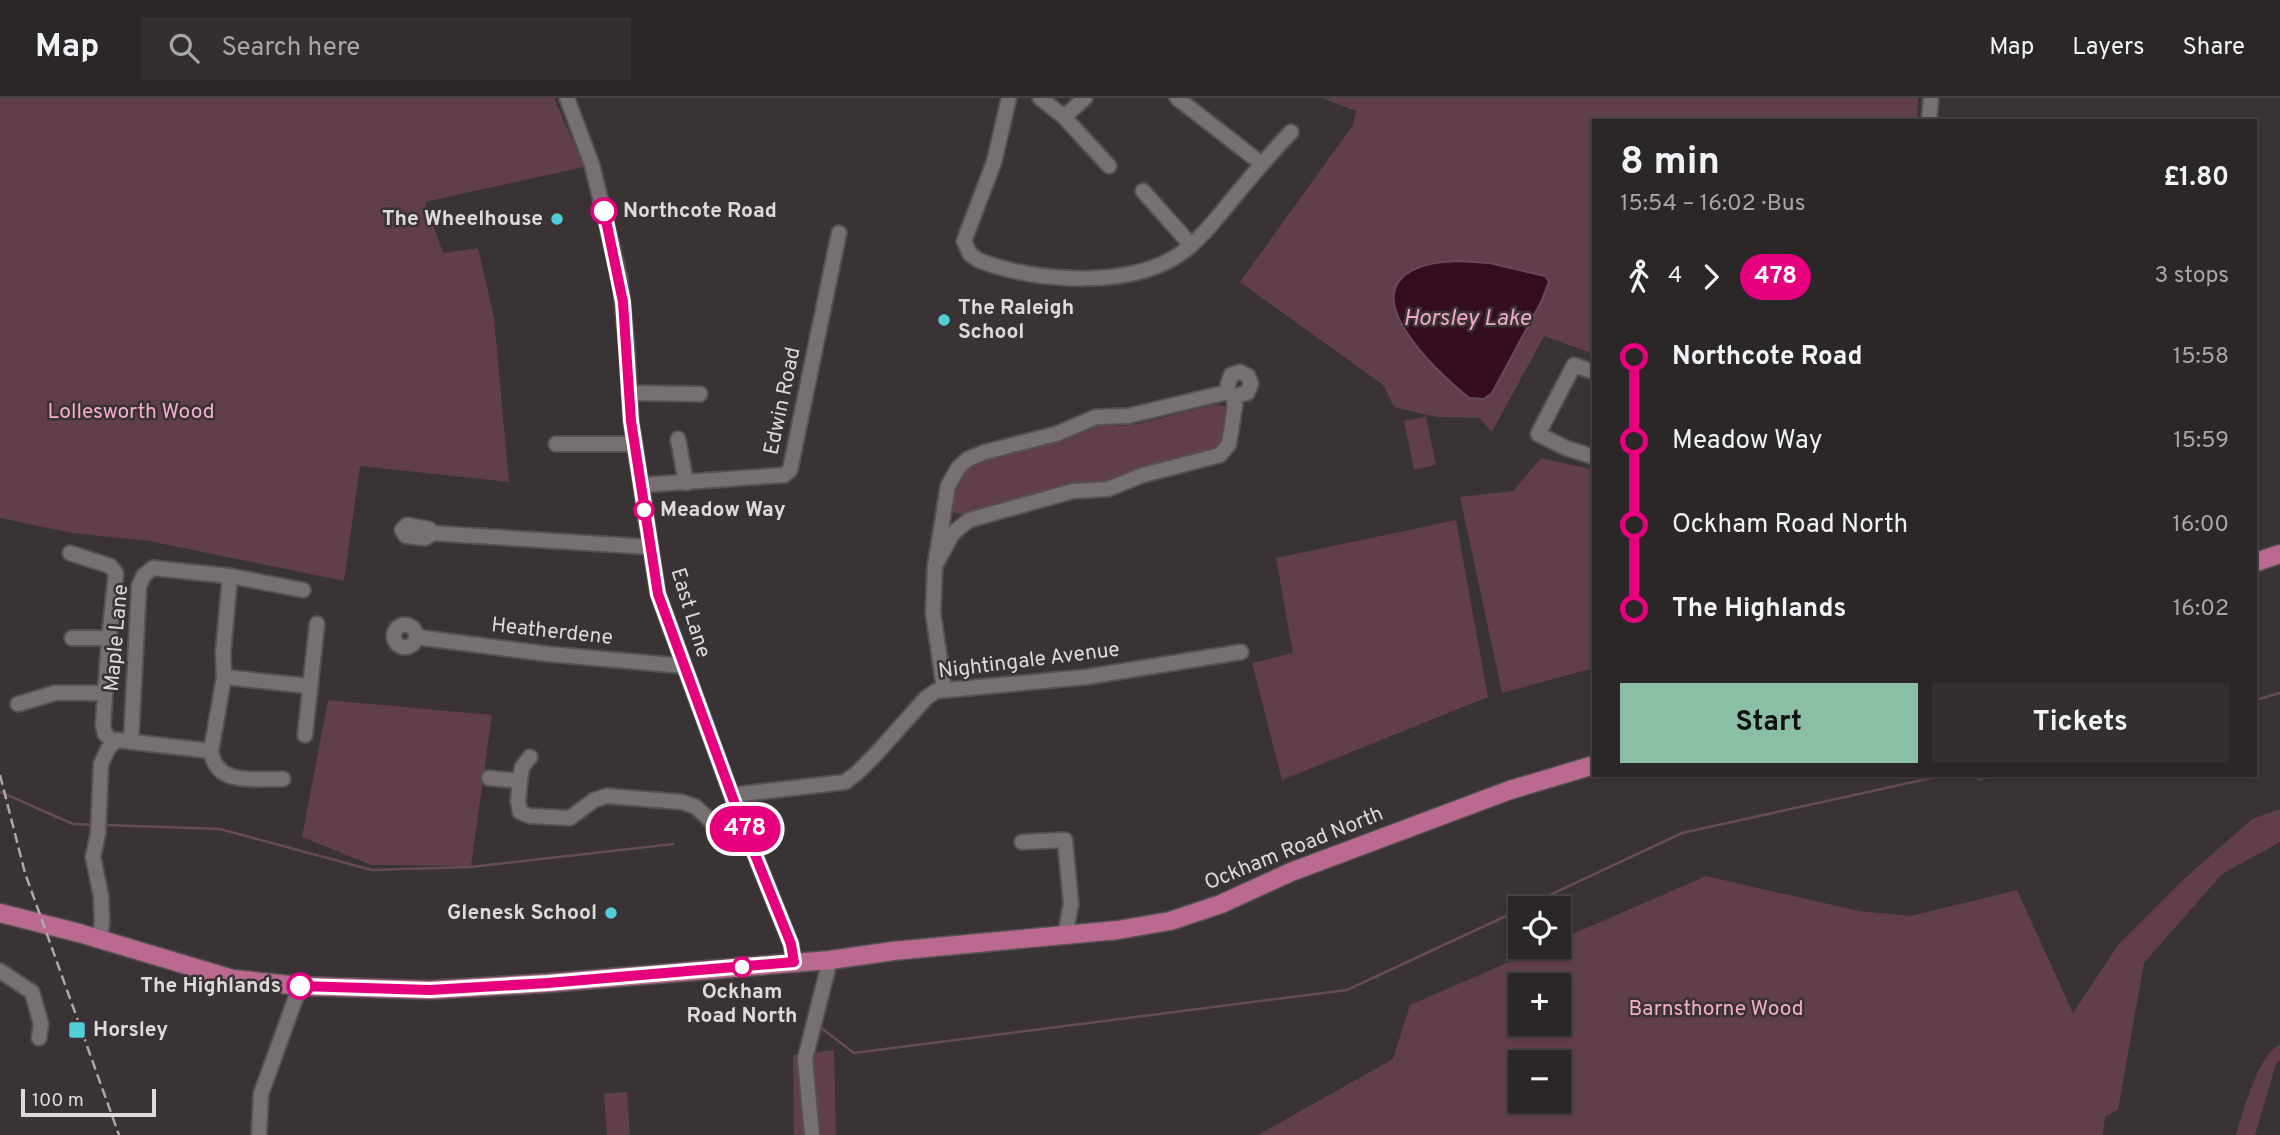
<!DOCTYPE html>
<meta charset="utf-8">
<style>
body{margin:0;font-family:Overpass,sans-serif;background:#332e30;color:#f1f3f6;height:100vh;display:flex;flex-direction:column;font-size:26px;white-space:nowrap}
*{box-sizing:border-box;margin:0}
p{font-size:23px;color:#a6a5a8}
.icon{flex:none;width:38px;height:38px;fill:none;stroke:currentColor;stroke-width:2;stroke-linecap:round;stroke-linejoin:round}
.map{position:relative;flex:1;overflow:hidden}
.details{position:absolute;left:1592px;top:21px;width:665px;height:658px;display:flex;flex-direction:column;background:#2b2628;border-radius:0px;box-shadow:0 2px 5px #0004,0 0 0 2px #474345}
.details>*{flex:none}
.badge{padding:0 14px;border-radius:23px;font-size:24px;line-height:46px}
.buttons{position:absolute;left:1508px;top:798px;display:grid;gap:14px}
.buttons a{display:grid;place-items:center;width:63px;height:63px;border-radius:0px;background:#2b2628;box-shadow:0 2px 5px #0004,0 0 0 2px #474345;font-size:35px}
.scale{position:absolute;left:21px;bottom:18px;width:135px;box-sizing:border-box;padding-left:7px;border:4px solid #dedadb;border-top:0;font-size:19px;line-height:24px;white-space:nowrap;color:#dedadb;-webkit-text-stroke:5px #393335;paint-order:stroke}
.map>.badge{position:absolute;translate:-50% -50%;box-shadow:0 0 0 4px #fff}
.legs{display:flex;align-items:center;gap:10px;height:77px;padding:0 28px;font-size:23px}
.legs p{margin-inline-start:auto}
.summary{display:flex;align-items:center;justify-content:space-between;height:119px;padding:0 28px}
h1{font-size:38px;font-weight:700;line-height:52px}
.cta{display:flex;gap:14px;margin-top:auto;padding:14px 28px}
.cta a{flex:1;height:80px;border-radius:0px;background:#8abfa5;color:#111;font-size:28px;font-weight:700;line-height:80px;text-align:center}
.cta a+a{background:#332e30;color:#f1f3f6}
ul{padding:0 28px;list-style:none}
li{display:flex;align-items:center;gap:24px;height:84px;font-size:26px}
li i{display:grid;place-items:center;width:10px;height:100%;margin:0 9px;background:currentColor}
li i::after{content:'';width:18px;height:18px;margin:-9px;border:5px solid;border-radius:50%;background:#2b2628}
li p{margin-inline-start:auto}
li:first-child i{background:linear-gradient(#0000 50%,currentColor 0)}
li:last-child i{background:linear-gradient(currentColor 50%,#0000 0)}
header{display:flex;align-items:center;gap:42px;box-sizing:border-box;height:98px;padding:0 35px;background:#2b2628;border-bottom:2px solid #474345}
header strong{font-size:33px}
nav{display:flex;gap:38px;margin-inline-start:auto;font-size:24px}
.search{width:490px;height:63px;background:#332e30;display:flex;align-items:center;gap:18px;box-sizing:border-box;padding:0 24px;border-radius:0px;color:#a6a5a8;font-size:26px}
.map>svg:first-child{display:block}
.green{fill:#603e4c;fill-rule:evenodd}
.water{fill:#340d20;stroke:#674a58;stroke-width:2}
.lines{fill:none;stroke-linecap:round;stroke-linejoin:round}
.stream{stroke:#674a58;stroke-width:2.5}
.minor-casing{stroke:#565052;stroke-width:18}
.major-casing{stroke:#565052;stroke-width:21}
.minor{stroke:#777073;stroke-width:14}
.major{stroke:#ba6a90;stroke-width:18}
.rail{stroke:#aca7a9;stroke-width:2.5;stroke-dasharray:10 5;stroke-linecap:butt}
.line-1-casing{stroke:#fff;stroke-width:16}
.line-1{stroke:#e6007e;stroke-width:10}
.stop-1-dot{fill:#fff;stroke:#e6007e;stroke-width:3.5}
.poi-dot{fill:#52ccd6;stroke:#393335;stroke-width:2.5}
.labels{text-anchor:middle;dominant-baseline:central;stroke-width:5;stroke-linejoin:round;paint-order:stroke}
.stop-label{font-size:21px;font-weight:bold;fill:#dedadb;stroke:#393335;text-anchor:start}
.poi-label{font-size:21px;font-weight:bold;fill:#dedadb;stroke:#393335;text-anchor:end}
.street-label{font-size:21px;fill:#dedadb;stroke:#393335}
.park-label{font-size:21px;fill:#f7accb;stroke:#393335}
.water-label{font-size:23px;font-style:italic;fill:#f2a7c6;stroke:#393335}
</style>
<header>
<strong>Map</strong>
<div class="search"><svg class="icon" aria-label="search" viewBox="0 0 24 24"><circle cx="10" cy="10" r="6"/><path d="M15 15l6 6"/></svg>Search here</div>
<nav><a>Map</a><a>Layers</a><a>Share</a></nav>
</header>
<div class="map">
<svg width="2280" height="1037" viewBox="0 0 2280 1037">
<rect width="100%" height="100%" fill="#393335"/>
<g class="green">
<polygon points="0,0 554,0 584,69 425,104 443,155 478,150 494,219 509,384 360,368 344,483 149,443 72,435 0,420"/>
<polygon points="1322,0 1918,0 1917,23 1594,23 1594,256 1544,238 1492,334 1479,320 1436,319 1394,309 1383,287 1240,184 1353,27 1356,13"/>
<path d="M1217 306 1226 309C1226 321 1223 343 1215 353L1117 385 970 418 955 415 948 408 952 387 962 372 979 361 1058 343 1088 329 1107 326 1119 328 1137 326Z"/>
<polygon points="1426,319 1436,367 1414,372 1404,323"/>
<polygon points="1541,360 1594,372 1594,570 1502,595 1460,399 1513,393"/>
<polygon points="1456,422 1488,599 1282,682 1252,565 1293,555 1276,460"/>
<polygon points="328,602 492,617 471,768 371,767 302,739"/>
<path d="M2280 711V744L2222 776 2144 865 2118 1012 2105 1019 2103 1037H1258L1393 961 1410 907 1544 849H1559V842L1706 778 1859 813 1911 818 2017 792 2073 915 2118 847 2184 781 2252 721ZM1521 887H1559V926H1521ZM1521 964H1559V1003H1521Z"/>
<path d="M2280 947V963L2276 966 2255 1037H2236C2243 1014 2258 956 2280 947Z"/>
<polygon points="834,952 836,1037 794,1037 793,957"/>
<polygon points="627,994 630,1037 607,1037 604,996"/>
</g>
<path class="water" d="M1457 163 1489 165 1545 178 1549 184 1541 204 1492 295 1484 301 1469 300C1441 277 1349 195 1420 169 1432 164 1445 164 1457 163Z"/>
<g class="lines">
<g class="stream">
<polyline points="2256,602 2280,595"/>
<polyline points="1978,682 1994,677"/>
<polyline points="0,694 73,726 95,727"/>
<polyline points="105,727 220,731 372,772 471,769 673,746"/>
<polyline points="1522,810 1682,735 1945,677"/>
<polyline points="820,929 854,955 1347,892 1521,811"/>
</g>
<defs>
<g id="minor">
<polyline points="567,0 592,67 620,181 627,250 631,323 658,496 739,717 791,846 794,864"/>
<path d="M1009 0 994 64 964 143 970 156 978 162C1035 185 1138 192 1188 150 1206 135 1220 116 1235 98 1253 76 1271 55 1291 34"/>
<polyline points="1040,0 1064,19 1085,0"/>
<polyline points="1177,0 1262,66"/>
<polyline points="1064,19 1109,68"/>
<polyline points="1929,23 1931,0"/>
<polyline points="1143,93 1191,147"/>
<polyline points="1594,274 1574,267 1538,336 1566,350 1594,359"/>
<polygon points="1228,294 1233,298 1235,307 1229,346 1220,357 1143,377 1108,391 1073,393 969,422 953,435 935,468 948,388 958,370 968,361 985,354 1056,336 1096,319 1128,318"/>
<polyline points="1228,294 1228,286 1231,277 1240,274 1248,278 1251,286 1247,295 1233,298"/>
<polyline points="629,295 700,296"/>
<polyline points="678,341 686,385"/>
<polyline points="556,346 634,346"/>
<polyline points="641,387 784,377 790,372 839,135"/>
<polygon points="407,427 429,431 430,437 425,440 406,438 402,432"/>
<polyline points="430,435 650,449"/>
<polyline points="70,455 110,468 116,475 109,540 103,627 105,636 113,643"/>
<polyline points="935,468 933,514 944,591"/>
<circle cx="405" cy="538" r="11"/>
<polyline points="416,539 548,556 684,568"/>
<polyline points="72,540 109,540"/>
<polyline points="224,579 309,588"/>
<polyline points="18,606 55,595 105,595"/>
<polyline points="305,637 317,526"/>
<polyline points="131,643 139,488 144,477 153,470 230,478 303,492"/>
<path d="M211 653C216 689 256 680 283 681"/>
<polyline points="489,680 520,683 518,703 520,714 530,718 570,720 594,702 607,698 682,704 696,709 713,725 722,724 739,717"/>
<polyline points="520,683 522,669 530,659"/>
<polyline points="733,697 845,684 857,675 876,656 926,600 936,593 1086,579 1241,554"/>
<polyline points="1022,744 1065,742 1071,806 1065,838"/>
<polyline points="100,841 102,823 101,798 93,759 98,736 101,666 108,651 116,642 211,653 224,579 223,555 230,478"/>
<polyline points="0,873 32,894 41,926 39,940"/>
<polyline points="259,1037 261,996 300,888"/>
<polyline points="812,1037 805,961 830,862"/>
</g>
<g id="major">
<polyline points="2256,464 2280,456"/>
<polyline points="0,815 79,835 233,881 300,888 430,892 548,885 830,862 893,853 1118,832 1170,823 1221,806 1291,774 1510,692 1594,667"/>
</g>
</defs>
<use href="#minor" class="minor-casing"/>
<use href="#major" class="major-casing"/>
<use href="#minor" class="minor"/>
<use href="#major" class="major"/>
<polyline class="rail" points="0,677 25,775 119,1037"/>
</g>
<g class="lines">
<defs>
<polyline id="line-1" points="300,888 430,892 548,885 794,864 791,846 739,717 658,496 631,323 623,204 604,113"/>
</defs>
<use href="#line-1" class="line-1-casing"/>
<use href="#line-1" class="line-1"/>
</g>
<g class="stop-1-dot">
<circle cx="604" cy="113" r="12"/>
<circle cx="644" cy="412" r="9"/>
<circle cx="742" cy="869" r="9"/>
<circle cx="300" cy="888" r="12"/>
</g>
<g class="poi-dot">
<circle cx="557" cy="121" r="7"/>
<circle cx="944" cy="222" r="7"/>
<circle cx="611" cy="815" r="7"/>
<rect x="68" y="923" width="18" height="18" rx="3.5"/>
</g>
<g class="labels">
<g class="stop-label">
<text x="623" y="113">Northcote Road</text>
<text x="660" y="412">Meadow Way</text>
<text x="281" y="888" text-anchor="end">The Highlands</text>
<text x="742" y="894" text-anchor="middle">Ockham<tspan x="742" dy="24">Road North</tspan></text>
</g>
<g class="poi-label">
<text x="543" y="121">The Wheelhouse</text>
<text x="958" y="210" text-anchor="start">The Raleigh<tspan x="958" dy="24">School</tspan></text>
<text x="597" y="815">Glenesk School</text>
<text x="93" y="932" text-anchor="start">Horsley</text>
</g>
<g class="street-label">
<text transform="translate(783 303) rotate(-78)">Edwin Road</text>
<text transform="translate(690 515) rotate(73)">East Lane</text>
<text transform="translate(552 534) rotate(6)">Heatherdene</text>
<text transform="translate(117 540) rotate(-85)">Maple Lane</text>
<text transform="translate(1029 563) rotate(-7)">Nightingale Avenue</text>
<text transform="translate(1294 751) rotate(-22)">Ockham Road North</text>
</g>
<g class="park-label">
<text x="131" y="314">Lollesworth Wood</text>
<text x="1716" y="911">Barnsthorne Wood</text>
</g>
<g class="water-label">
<text x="1467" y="221">Horsley Lake</text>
</g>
</g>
</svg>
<div class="buttons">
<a><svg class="icon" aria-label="locate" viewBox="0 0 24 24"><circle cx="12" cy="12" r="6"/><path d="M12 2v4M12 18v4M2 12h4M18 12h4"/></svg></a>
<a>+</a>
<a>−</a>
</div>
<div class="scale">100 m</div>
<b class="badge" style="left:745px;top:731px;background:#e6007e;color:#fff">478</b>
<section class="details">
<div class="summary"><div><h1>8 min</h1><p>15:54 – 16:02 · Bus</p></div><b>£1.80</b></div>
<div class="legs"><svg class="icon" aria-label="walk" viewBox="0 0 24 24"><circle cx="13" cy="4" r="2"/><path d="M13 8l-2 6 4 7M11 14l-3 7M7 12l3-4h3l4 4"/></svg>4<svg class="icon" aria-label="forward" viewBox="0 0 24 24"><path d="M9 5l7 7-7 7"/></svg><b class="badge" style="background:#e6007e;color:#fff">478</b><p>3 stops</p></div>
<ul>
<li><i style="color:#e6007e"></i><b>Northcote Road</b><p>15:58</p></li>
<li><i style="color:#e6007e"></i><span>Meadow Way</span><p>15:59</p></li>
<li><i style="color:#e6007e"></i><span>Ockham Road North</span><p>16:00</p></li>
<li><i style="color:#e6007e"></i><b>The Highlands</b><p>16:02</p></li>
</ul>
<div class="cta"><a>Start</a><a>Tickets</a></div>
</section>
</div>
